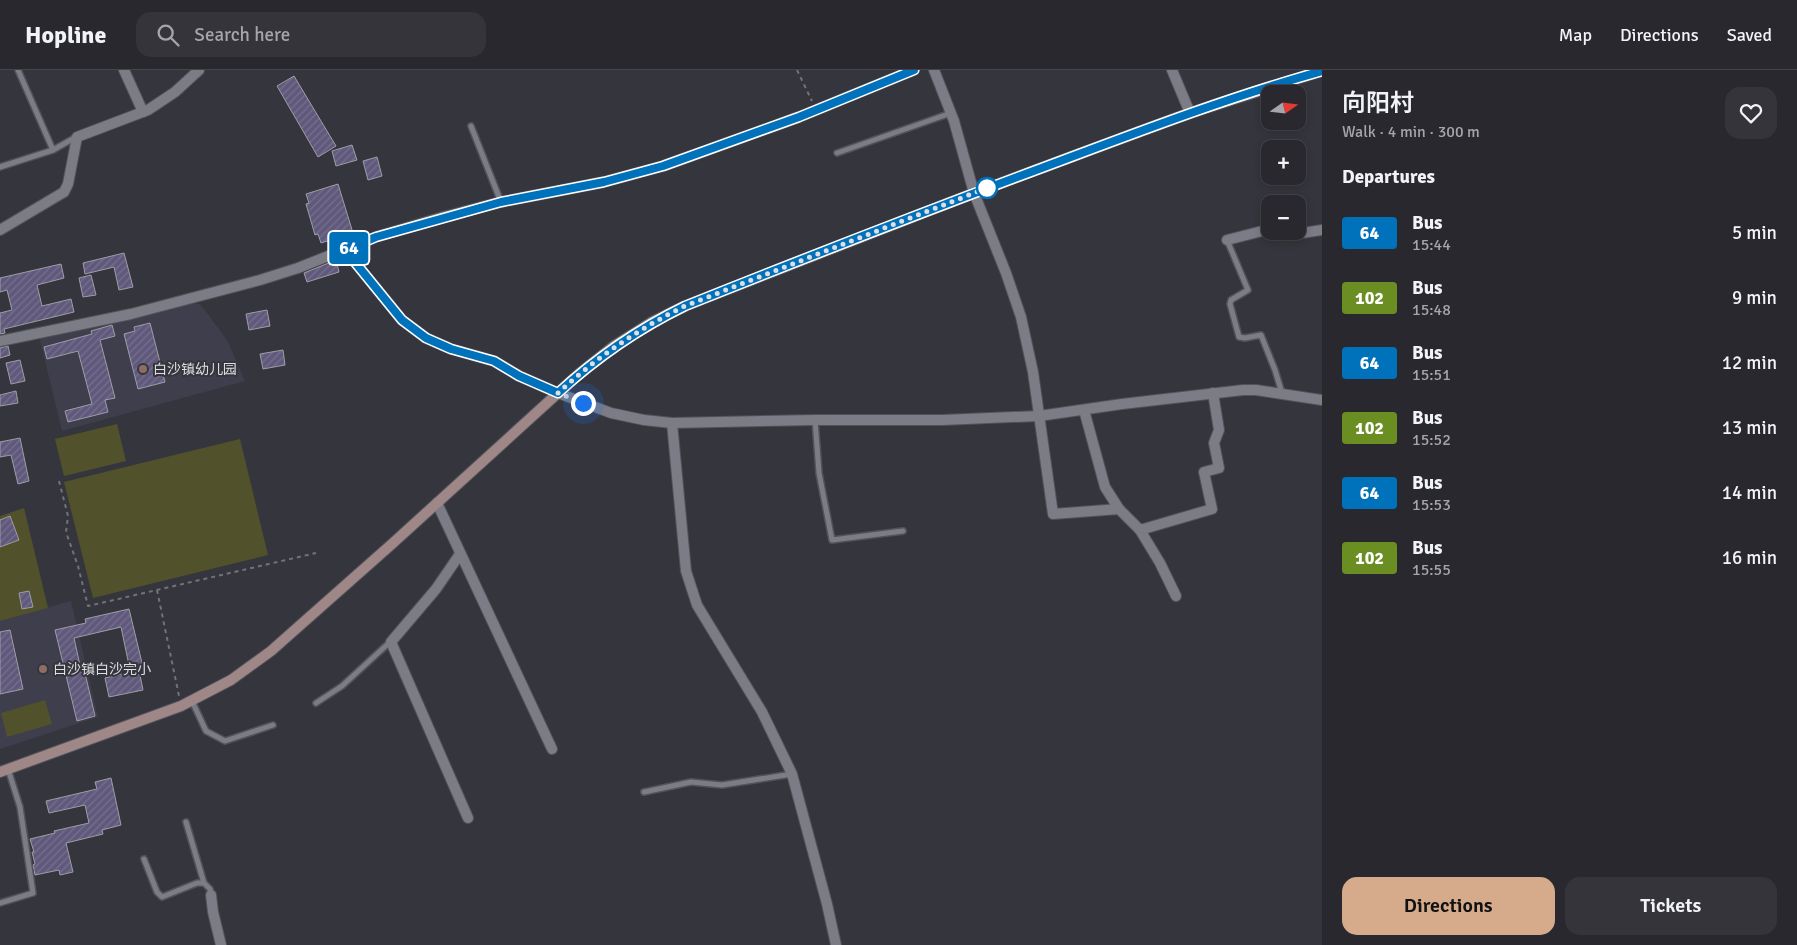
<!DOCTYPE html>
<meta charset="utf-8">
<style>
body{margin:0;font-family:Signika,"Noto Sans SC",sans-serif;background:#34343a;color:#f1f3f6;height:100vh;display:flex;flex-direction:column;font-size:19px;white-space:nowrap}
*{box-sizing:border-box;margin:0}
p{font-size:16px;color:#a5a6aa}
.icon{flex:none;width:28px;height:28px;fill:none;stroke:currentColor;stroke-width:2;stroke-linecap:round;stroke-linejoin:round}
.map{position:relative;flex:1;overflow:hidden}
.side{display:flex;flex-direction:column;background:#28282e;width:475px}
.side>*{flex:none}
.badge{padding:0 10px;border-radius:4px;font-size:18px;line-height:32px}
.needle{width:32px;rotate:76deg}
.buttons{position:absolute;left:1261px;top:15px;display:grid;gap:10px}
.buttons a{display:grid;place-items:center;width:45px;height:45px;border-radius:10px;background:#28282e;box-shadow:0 2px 8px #0003,0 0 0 1px #44444a;font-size:25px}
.you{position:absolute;width:25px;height:25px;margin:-12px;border:4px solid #fff;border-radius:50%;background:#1a73e8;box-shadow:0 0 0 8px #1a73e833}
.map>.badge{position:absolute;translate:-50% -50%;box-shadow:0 0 0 2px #fff}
h2{padding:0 20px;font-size:19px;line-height:45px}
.round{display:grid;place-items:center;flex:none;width:52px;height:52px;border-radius:15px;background:#34343a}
.headline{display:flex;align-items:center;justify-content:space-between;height:85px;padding:0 20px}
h1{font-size:24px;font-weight:600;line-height:38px}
.primary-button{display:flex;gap:10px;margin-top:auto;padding:10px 20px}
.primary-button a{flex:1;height:58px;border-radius:15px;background:#d6ab8b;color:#111;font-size:20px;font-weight:600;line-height:58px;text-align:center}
.primary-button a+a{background:#34343a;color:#f1f3f6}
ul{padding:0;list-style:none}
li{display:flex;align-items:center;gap:15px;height:65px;padding:0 20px}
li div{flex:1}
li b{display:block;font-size:19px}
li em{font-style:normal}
li .badge{min-width:55px;font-weight:700;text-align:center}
header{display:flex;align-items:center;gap:30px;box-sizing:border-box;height:70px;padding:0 25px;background:#28282e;border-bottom:1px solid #44444a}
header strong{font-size:24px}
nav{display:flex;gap:28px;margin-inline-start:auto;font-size:18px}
.search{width:350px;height:45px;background:#34343a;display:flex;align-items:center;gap:12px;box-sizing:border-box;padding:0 18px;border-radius:15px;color:#a5a6aa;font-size:19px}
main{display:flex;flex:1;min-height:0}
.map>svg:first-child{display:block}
.built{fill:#3e3e4c}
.park{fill:#51522c}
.building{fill:url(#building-hatch);stroke:#9f9da6}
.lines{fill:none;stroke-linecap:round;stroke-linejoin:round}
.lane-casing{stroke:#525259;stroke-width:8}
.street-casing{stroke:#525259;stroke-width:12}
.secondary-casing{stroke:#525259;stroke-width:12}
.path{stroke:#727279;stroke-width:2;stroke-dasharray:4 4;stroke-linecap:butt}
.lane{stroke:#7b7c85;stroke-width:5}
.street{stroke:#7b7c85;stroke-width:10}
.secondary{stroke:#9f8788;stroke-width:10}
.line-casing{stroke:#fff;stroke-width:11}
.line{stroke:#0072bc;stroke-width:8}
.walk{stroke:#dedee3;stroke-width:5;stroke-dasharray:0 9}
.stop-dot{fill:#fff;stroke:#0072bc;stroke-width:2.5}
.education-dot{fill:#8d6e63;stroke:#35353d;stroke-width:2}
.labels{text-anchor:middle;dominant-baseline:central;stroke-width:4;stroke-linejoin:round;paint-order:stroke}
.poi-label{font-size:14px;fill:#dedee3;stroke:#35353d;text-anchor:start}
</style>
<header>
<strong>Hopline</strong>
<div class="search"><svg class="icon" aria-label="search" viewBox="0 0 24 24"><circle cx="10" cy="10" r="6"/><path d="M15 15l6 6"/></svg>Search here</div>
<nav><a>Map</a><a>Directions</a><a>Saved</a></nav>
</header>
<main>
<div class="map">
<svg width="1322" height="875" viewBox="0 0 1322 875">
<defs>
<pattern id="building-hatch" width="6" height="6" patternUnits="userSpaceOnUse" patternTransform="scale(1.25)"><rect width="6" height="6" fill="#60597c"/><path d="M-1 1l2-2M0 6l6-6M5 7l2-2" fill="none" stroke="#76708e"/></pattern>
</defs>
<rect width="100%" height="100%" fill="#35353d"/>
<g class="built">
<polygon points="189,231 201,235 227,270 245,311 62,361 39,266 97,257"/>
<polygon points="71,531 98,647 0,679 0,551"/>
</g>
<g class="park">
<polygon points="117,354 126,391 64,406 55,369"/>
<polygon points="240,369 268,485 93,528 64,412"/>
<polygon points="24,438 48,538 0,551 0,446"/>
<polygon points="45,630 52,654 7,667 1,643"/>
</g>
<g class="building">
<polygon points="294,6 336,76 318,87 277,16"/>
<polygon points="352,75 357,90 336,96 332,81"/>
<polygon points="377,87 382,106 368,110 363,91"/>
<polygon points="338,114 353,163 321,173 318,164 315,165 306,134 309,133 306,124"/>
<polygon points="124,183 133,217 119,220 114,197 85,204 83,193"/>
<polygon points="336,190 339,202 307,212 304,203"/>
<polygon points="61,194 64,208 37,215 42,236 71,229 74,242 4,259 5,263 0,264 0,243 12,240 7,220 0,222 0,208"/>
<polygon points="91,205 96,225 83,227 79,208"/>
<polygon points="267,240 270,256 249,260 246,244"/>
<polygon points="150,253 165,312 138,319 124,264 135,261 134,257"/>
<polygon points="112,255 115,266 100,270 115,328 105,330 108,342 68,352 65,341 92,334 78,281 47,289 44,277 92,264 91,261"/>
<polygon points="8,276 10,285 0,288 0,278"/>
<polygon points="283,280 285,295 263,299 260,284"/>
<polygon points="20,290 25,311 11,314 6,293"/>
<polygon points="16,321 18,333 0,336 0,325"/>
<polygon points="20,368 29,411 18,414 11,385 0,387 0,372"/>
<polygon points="10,446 19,470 0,477 0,450"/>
<polygon points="29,521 33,537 22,539 19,523"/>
<polygon points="129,539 143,597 130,600 121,557 74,568 81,600 84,599 95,646 77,651 55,560 86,553 85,549"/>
<polygon points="10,560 23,619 0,624 0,562"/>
<polygon points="139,600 143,620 109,627 105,608"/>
<polygon points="111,708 121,755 102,760 103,764 66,773 73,802 60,805 59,800 35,805 33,795 35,794 32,782 34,782 30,769 55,763 54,761 89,753 85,735 49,743 46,731 97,719 95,712"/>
</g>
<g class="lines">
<defs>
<g id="lane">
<polyline points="18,0 53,80"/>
<polyline points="471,56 501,132"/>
<polyline points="837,83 951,43"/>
<polyline points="0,97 53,80 76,67"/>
<polyline points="1227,170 1248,220 1231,230 1230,234 1239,267 1245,268 1261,265 1275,300 1282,323"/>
<polyline points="815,350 819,403 832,470 903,461"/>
<polyline points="192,631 206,661 225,671 273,655"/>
<polyline points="316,633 342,616 390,572"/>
<polyline points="644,722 691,712 722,715 792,704"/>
<polyline points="186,752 204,813"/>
<polyline points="144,789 157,822 162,827 197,813 204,813 210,819 211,825"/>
<polyline points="0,833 33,823 20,737 8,699"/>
</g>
<g id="street">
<polyline points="124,0 143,42"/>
<polyline points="934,0 954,51 974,123 1006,203 1021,247 1033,302 1053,444 1119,439"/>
<polyline points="1172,0 1190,43"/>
<polyline points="0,160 64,122 68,114 77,67 148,40 175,22 199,0"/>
<polyline points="1281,161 1289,165 1322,160"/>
<polyline points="1227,170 1270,159"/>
<polyline points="345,180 402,250 426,268 451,279 494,291 519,306 558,323 611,343 644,350 672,353 815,350 942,350 1039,346 1122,334 1243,320 1256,320 1322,330"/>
<polyline points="0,271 131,244 260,210 298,198 376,167 443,147 501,132 604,112 663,96 799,47 914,0"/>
<polyline points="1084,340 1105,417 1119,439 1140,460 1212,439 1204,402 1219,398 1214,373 1219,360 1213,323"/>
<polyline points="672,353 686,501 697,535 762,642 792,704 827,834 836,875"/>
<polyline points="437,433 552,679"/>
<polyline points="1140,460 1160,493 1176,526"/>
<polyline points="460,484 436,519 391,572 468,748"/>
<polyline points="211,825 213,842 221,875"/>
</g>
<polyline id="secondary" points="0,702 181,636 231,610 271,581 393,473 580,303 614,276 652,252 685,236 974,123 1190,43 1322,1"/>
</defs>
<use href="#lane" class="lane-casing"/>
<use href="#street" class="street-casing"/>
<use href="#secondary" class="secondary-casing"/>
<g class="path">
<polyline points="797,0 812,31"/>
<polyline points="59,411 68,446 66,462 78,496 88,536 316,483"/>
<polyline points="157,520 179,626"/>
</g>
<use href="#lane" class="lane"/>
<use href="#street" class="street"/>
<use href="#secondary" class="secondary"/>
</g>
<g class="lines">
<defs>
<path id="line" d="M914 0 799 47 663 96 604 112 501 132 376 167 345 180 402 250 426 268 451 279 494 291 519 306 558 323C596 288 638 259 685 236 805 188 926 141 1047 96 1138 62 1229 27 1322 1"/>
</defs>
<use href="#line" class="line-casing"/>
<use href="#line" class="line"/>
<path class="walk" d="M583 333 558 323C596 288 638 259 685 236L992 116 987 118"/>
</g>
<circle class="stop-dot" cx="987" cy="118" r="10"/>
<g class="education-dot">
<circle cx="143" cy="299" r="5"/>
<circle cx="43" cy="599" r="5"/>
</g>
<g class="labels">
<g class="poi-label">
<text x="153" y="299">白沙镇幼儿园</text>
<text x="53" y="599">白沙镇白沙完小</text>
</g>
</g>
</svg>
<div class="buttons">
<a><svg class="needle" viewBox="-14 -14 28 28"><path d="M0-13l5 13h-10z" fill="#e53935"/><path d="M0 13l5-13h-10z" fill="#a5a6aa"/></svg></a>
<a>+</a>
<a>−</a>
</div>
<div class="you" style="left:583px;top:333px"></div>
<b class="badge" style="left:349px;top:178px;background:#0072bc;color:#fff">64</b>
</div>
<section class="side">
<div class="headline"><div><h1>向阳村</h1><p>Walk · 4 min · 300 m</p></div><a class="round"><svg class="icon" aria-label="heart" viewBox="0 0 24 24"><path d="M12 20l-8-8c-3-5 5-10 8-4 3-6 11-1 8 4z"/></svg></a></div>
<h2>Departures</h2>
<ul>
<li><span class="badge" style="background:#0072bc;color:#fff">64</span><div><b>Bus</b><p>15:44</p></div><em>5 min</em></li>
<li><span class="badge" style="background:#6b8e23;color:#fff">102</span><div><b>Bus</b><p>15:48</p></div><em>9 min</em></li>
<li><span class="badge" style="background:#0072bc;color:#fff">64</span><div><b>Bus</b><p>15:51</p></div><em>12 min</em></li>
<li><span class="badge" style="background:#6b8e23;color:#fff">102</span><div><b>Bus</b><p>15:52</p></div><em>13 min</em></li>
<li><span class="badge" style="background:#0072bc;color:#fff">64</span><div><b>Bus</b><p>15:53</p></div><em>14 min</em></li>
<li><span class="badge" style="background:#6b8e23;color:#fff">102</span><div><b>Bus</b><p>15:55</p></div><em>16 min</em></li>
</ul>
<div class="primary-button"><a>Directions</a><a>Tickets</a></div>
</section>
</main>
